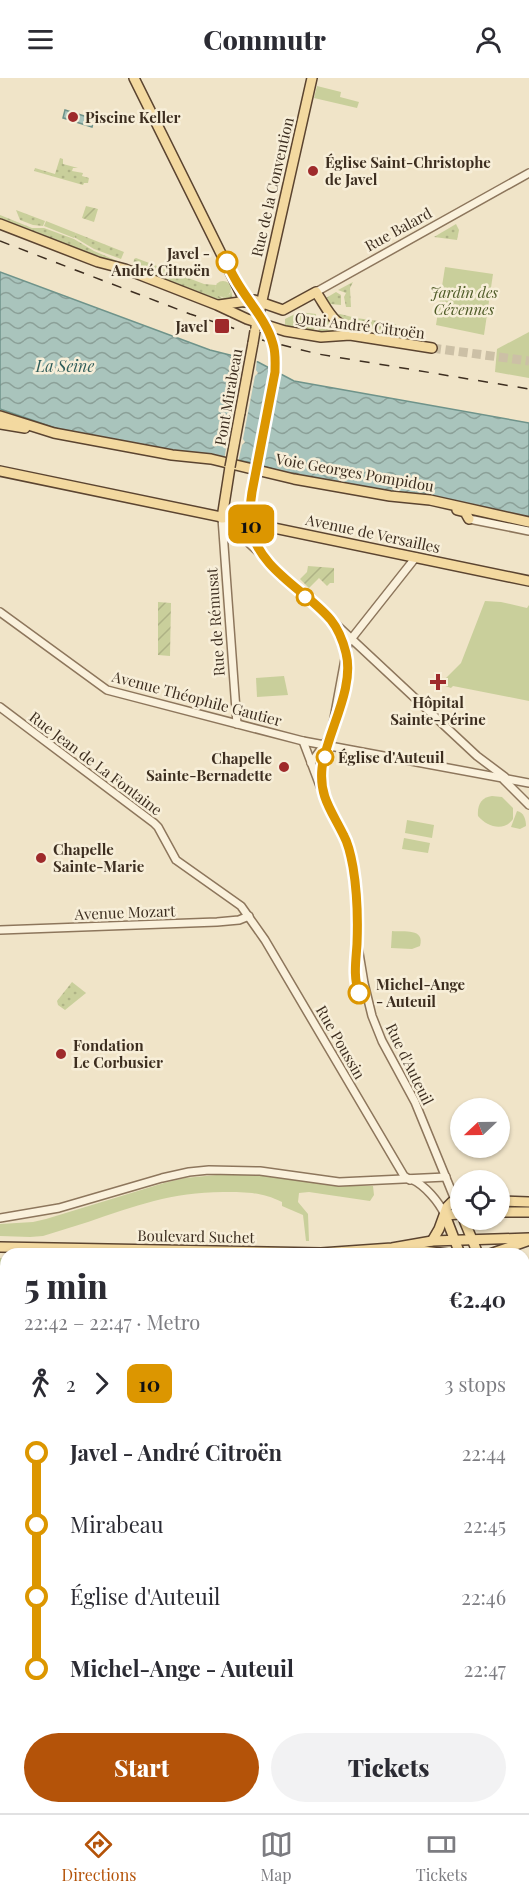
<!DOCTYPE html>
<meta charset="utf-8">
<style>
body{margin:0;font-family:"Playfair Display",serif;background:#f2f2f3;color:#2b2b33;height:100vh;display:flex;flex-direction:column;font-size:22px;white-space:nowrap}
*{box-sizing:border-box;margin:0}
p{font-size:20px;color:#7c7c81}
.icon{flex:none;width:33px;height:33px;fill:none;stroke:currentColor;stroke-width:2;stroke-linecap:round;stroke-linejoin:round}
.map{position:relative;flex:1;overflow:hidden}
.details{position:absolute;left:0px;top:1170px;width:530px;height:566px;display:flex;flex-direction:column;background:#fff;border-radius:18px 18px 0 0;box-shadow:0 2px 4px #0004}
.details>*{flex:none}
.badge{padding:0 12px;border-radius:9px;font-size:21px;line-height:39px}
.needle{width:39px;rotate:248deg}
.buttons{position:absolute;left:450px;top:1020px;display:grid;gap:12px}
.buttons a{display:grid;place-items:center;width:60px;height:60px;border-radius:50%;background:#fff;box-shadow:0 2px 4px #0004;font-size:30px}
.map>.badge{position:absolute;translate:-50% -50%;box-shadow:0 0 0 3px #fff}
.legs{display:flex;align-items:center;gap:9px;height:66px;padding:0 24px;font-size:20px}
.legs p{margin-inline-start:auto}
.head{display:flex;align-items:center;justify-content:space-between;height:102px;padding:0 24px}
h1{font-size:33px;font-weight:800;line-height:45px}
.button{display:flex;gap:12px;margin-top:auto;padding:12px 24px}
.button a{flex:1;height:69px;border-radius:36px;background:#b45309;color:#fff;font-size:24px;font-weight:800;line-height:69px;text-align:center}
.button a+a{background:#f2f2f3;color:#2b2b33}
ul{padding:0 24px;list-style:none}
li{display:flex;align-items:center;gap:21px;height:72px;font-size:22px}
li i{display:grid;place-items:center;width:9px;height:100%;margin:0 8px;background:currentColor}
li i::after{content:'';width:15px;height:15px;margin:-8px;border:4px solid;border-radius:50%;background:#fff}
li p{margin-inline-start:auto}
li:first-child i{background:linear-gradient(#0000 50%,currentColor 0)}
li:last-child i{background:linear-gradient(currentColor 50%,#0000 0)}
header{display:flex;justify-content:space-between;align-items:center;height:78px;padding:0 24px;background:#fff;font-size:27px;font-weight:800}
.dock{display:flex;justify-content:space-around;align-items:center;height:84px;border-top:2px solid #e1e1e2;background:#fff;font-size:16px;color:#7c7c81}
.dock a{display:grid;justify-items:center;gap:3px}
.dock .on{color:#b45309}
.map>svg:first-child{display:block}
.grass{fill:url(#grass-dots)}
.park{fill:#c9cf9b}
.garden{fill:url(#garden-furrows)}
.water{fill:url(#water-waves);stroke:#6f938a;stroke-width:1.5}
.pier{fill:#f0e4c8}
.lines{fill:none;stroke-linecap:round;stroke-linejoin:round}
.major-tunnel{stroke:#ccc0a6;stroke-width:9;stroke-dasharray:9 4.5;stroke-linecap:butt}
.highway-tunnel{stroke:#ccc0a6;stroke-width:10;stroke-dasharray:10 5;stroke-linecap:butt}
.minor-casing{stroke:#8d765c;stroke-width:10}
.major-casing{stroke:#5b4430;stroke-width:12}
.highway-casing{stroke:#5b4430;stroke-width:14}
.minor{stroke:#faf1dc;stroke-width:7}
.major{stroke:#f3d9a0;stroke-width:9}
.highway{stroke:#e0a458;stroke-width:10}
.rail{stroke:#3d2e20;stroke-width:1.5;stroke-dasharray:10 10;stroke-linecap:butt}
.major-bridge-casing{stroke:#5b4430;stroke-width:12;stroke-linecap:butt}
.major-bridge{stroke:#f3d9a0;stroke-width:9}
.line-1-casing{stroke:#fff;stroke-width:14}
.line-1{stroke:#dc9600;stroke-width:9}
.poi-dot{fill:#9e2a2b;stroke:#f7eed8;stroke-width:2}
.stop-1-dot{fill:#fff;stroke:#dc9600;stroke-width:3}
.labels{text-anchor:middle;dominant-baseline:central;stroke-width:5;stroke-linejoin:round;paint-order:stroke}
.poi-label{font-size:15px;font-weight:bold;fill:#3d2e20;stroke:#f7eed8;text-anchor:start}
.street-label{font-size:15px;fill:#3d2e20;stroke:#f7eed8}
.stop-label{font-size:15px;font-weight:bold;fill:#3d2e20;stroke:#f7eed8;text-anchor:start}
.park-label{font-size:15px;font-style:italic;fill:#4d5a26;stroke:#f7eed8}
.water-label{font-size:16px;font-style:italic;fill:#2f5d5a;stroke:#f7eed8}
</style>
<header><svg class="icon" aria-label="menu" viewBox="0 0 24 24"><path d="M4 6h16M4 12h16M4 18h16"/></svg>Commutr<svg class="icon" aria-label="person" viewBox="0 0 24 24"><circle cx="12" cy="8" r="4"/><path d="M4 21q1-7 8-7t8 7"/></svg></header>
<div class="map">
<svg width="529" height="1735" viewBox="0 0 529 1735">
<defs>
<pattern id="grass-dots" width="8" height="8" patternUnits="userSpaceOnUse" patternTransform="scale(1.5)"><rect width="8" height="8" fill="#c9cf9b"/><path d="M2 2h.1M6 6h.1" fill="none" stroke="#aeb285" stroke-width="1.8" stroke-linecap="round"/></pattern>
<pattern id="garden-furrows" width="10" height="10" patternUnits="userSpaceOnUse" patternTransform="scale(1.5)"><rect width="10" height="10" fill="#c9cf9b"/><path d="M-1 1l2-2M0 10L10 0M9 11l2-2" fill="none" stroke="#aeb285"/></pattern>
<pattern id="water-waves" width="16" height="10" patternUnits="userSpaceOnUse" patternTransform="scale(1.5)"><rect width="16" height="10" fill="#a9c4bc"/><path d="M0 5q4-4 8 0t8 0" fill="none" stroke="#8ba098"/></pattern>
</defs>
<rect width="100%" height="100%" fill="#f0e4c8"/>
<g class="grass">
<polygon points="60,80 63,81 63,86 78,90 73,90 72,93 83,95 82,98 89,100 88,105 84,105 83,107 34,93 35,90 55,96"/>
<polygon points="16,132 45,143 43,148 33,147 20,142"/>
<polygon points="0,137 32,150 44,150 74,161 94,173 120,184 104,181 0,143"/>
<polygon points="456,146 459,152 457,162 434,159"/>
<polygon points="76,155 124,174 121,181 94,171 74,159"/>
<polygon points="136,180 204,206 216,207 215,211 219,218 222,220 230,216 231,212 233,221 225,223 220,222 133,189 134,181"/>
<polygon points="353,204 350,210 351,229 346,229 344,219 346,215 338,212"/>
<polygon points="336,214 341,217 341,227 330,226 326,220"/>
<polygon points="326,234 345,252 345,254 320,256 318,253 322,245 322,239"/>
<polygon points="340,236 356,240 386,244 391,250 395,246 406,255 351,248 337,237"/>
<polygon points="72,904 86,915 65,932 58,927 57,923"/>
<polygon points="524,1331 529,1348 529,1424 524,1434"/>
</g>
<g class="park">
<polygon points="317,8 341,14 340,19 359,24 357,30 314,20"/>
<polygon points="46,143 76,155 74,160 44,148"/>
<polygon points="445,189 493,196 484,257 436,247"/>
<circle cx="223" cy="211" r="8"/>
<polygon points="299,234 316,236 315,249 312,255 285,250 285,241"/>
<polygon points="529,254 529,300 495,294 497,271"/>
<polygon points="485,523 501,524 527,530 529,527 529,623 453,608 451,610 440,606 461,585"/>
<polygon points="284,598 288,617 257,619 256,600"/>
<path d="M492 718 502 719 513 730V741C504 754 487 749 478 738 477 728 481 719 492 718Z"/>
<path d="M517 733C524 734 526 742 526 748L520 751 511 749Z"/>
<polygon points="407,742 434,747 432,760 405,755"/>
<polygon points="404,760 430,765 428,775 402,771"/>
<path d="M392 853C404 854 425 850 420 868L412 871 391 870Z"/>
<path d="M227 1096 274 1098 335 1107 373 1108 374 1117 370 1123 309 1114 299 1115 298 1124 308 1136 309 1163H306L303 1137 282 1128V1124C261 1114 246 1114 223 1114 172 1114 135 1128 88 1144 73 1149 58 1153 43 1158L30 1159 0 1158V1146L33 1144 46 1141 164 1105 185 1100Z"/>
<polygon points="0,1180 6,1180 6,1228 0,1227"/>
<polygon points="0,1234 6,1234 6,1730 524,1730 524,1510 529,1504 529,1735 0,1735"/>
<polygon points="526,1249 529,1250 529,1287 524,1273 524,1250"/>
</g>
<g class="garden">
<polygon points="86,128 98,131 94,144 82,140"/>
<polygon points="308,488 334,490 334,505 330,505 327,508 319,500 309,510 300,501 307,494"/>
<polygon points="158,524 171,525 170,578 158,577"/>
</g>
<g class="water">
<polygon points="65,32 94,41 92,49 63,40"/>
<polygon points="0,194 210,272 258,284 294,303 529,345 529,440 430,418 391,414 282,394 254,385 217,379 183,375 61,352 0,331"/>
<polygon points="6,1489 6,1511 0,1516 0,1491"/>
</g>
<polygon class="pier" points="243,277 257,281 256,292 258,295 255,298 243,361 245,364 242,367 238,385 224,383 227,364 225,361 228,359 240,295 238,292 241,289"/>
<g class="lines">
<polyline class="major-tunnel" points="432,270 529,283"/>
<g class="highway-tunnel">
<polyline points="0,1519 6,1522"/>
<polyline points="0,1534 6,1536"/>
<polyline points="524,1548 529,1554"/>
</g>
<defs>
<g id="minor">
<polyline points="316,214 529,95"/>
<polyline points="222,440 477,678 505,699"/>
<polyline points="222,440 237,646"/>
<polyline points="469,441 529,453"/>
<polyline points="0,534 107,612 303,663 529,705"/>
<polyline points="0,629 154,745 158,749 176,782 241,828 265,862 404,1098 410,1102"/>
<polyline points="303,663 320,708 345,758 351,774 355,802 357,863 364,905 372,938 382,963 415,1024 460,1134"/>
<polyline points="311,685 331,657 348,565 416,479"/>
<polyline points="504,702 529,727"/>
<polyline points="0,852 217,844 239,842 249,838"/>
<path d="M411 1101C425 1107 439 1124 445 1137"/>
<polyline points="0,1140 59,1130 162,1100 189,1094 209,1092 260,1093 339,1104 446,1099"/>
</g>
<g id="major">
<polyline points="134,0 245,224"/>
<polyline points="0,146 98,184 125,191 217,227 247,241 285,253 321,259 350,257 432,270"/>
<path d="M219 227 254 222 283 232 316 214C330 235 333 249 361 253"/>
<polyline points="256,249 312,0"/>
<polyline points="240,335 253,265"/>
<polyline points="0,338 54,355 172,377 211,381 294,401 390,418 430,422 529,444"/>
<polyline points="0,346 25,350"/>
<polyline points="0,393 529,503"/>
<polyline points="457,432 465,434 469,441"/>
<polyline points="222,440 230,389"/>
<polyline points="500,1123 529,1124"/>
<polyline points="500,1134 529,1134"/>
<polyline points="445,1137 460,1176"/>
<polyline points="445,1137 460,1136"/>
<polyline points="464,1142 478,1176"/>
<polyline points="432,1163 439,1151 447,1129 452,1124 460,1121"/>
<polyline points="0,1169 321,1175 392,1170 432,1163 529,1160"/>
<polyline points="407,1171 448,1176"/>
<polyline points="490,1176 527,1163"/>
<polyline points="524,1297 529,1311"/>
</g>
<g id="highway">
<polyline points="524,1242 529,1243"/>
<polyline points="524,1322 529,1340"/>
<polyline points="524,1440 529,1430"/>
<polyline points="524,1457 529,1450"/>
<polyline points="524,1472 529,1465"/>
<polyline points="524,1491 529,1485"/>
<polyline points="524,1505 529,1500"/>
<polyline points="524,1520 529,1522"/>
<polyline points="527,1571 529,1572"/>
</g>
</defs>
<use href="#minor" class="minor-casing"/>
<use href="#major" class="major-casing"/>
<use href="#highway" class="highway-casing"/>
<use href="#minor" class="minor"/>
<use href="#major" class="major"/>
<use href="#highway" class="highway"/>
<g class="rail">
<polyline points="0,163 190,236 239,252"/>
<polyline points="262,262 318,276 529,311"/>
</g>
<defs>
<g id="major-bridge">
<polyline points="253,265 255,253"/>
<polyline points="230,389 240,335"/>
</g>
</defs>
<use href="#major-bridge" class="major-bridge-casing"/>
<use href="#major-bridge" class="major-bridge"/>
</g>
<g class="lines">
<defs>
<path id="line-1" d="M227 184C238 215 265 236 273 266 276 275 275 285 275 294L252 414C250 427 249 438 251 451 259 491 307 513 331 542 339 552 343 563 346 575 355 611 327 654 322 690 319 719 332 733 344 758 349 767 351 778 353 789 357 813 358 841 357 866 356 883 353 899 359 915"/>
</defs>
<use href="#line-1" class="line-1-casing"/>
<use href="#line-1" class="line-1"/>
</g>
<g class="poi-dot">
<circle cx="73" cy="39" r="6"/>
<circle cx="313" cy="93" r="6"/>
<rect x="214" y="240" width="16" height="16" rx="3"/>
<path d="M435 595h6v6h6v6h-6v6h-6v-6h-6v-6h6z"/>
<circle cx="284" cy="689" r="6"/>
<circle cx="41" cy="780" r="6"/>
<circle cx="61" cy="976" r="6"/>
</g>
<g class="stop-1-dot">
<circle cx="227" cy="184" r="10"/>
<circle cx="305" cy="519" r="8"/>
<circle cx="325" cy="679" r="8"/>
<circle cx="359" cy="915" r="10"/>
</g>
<g class="labels">
<g class="poi-label">
<text x="85" y="39">Piscine Keller</text>
<text x="325" y="84">Église Saint-Christophe<tspan x="325" dy="17">de Javel</tspan></text>
<text x="208" y="248" text-anchor="end">Javel</text>
<text x="438" y="624" text-anchor="middle">Hôpital<tspan x="438" dy="17">Sainte-Périne</tspan></text>
<text x="272" y="680" text-anchor="end">Chapelle<tspan x="272" dy="17">Sainte-Bernadette</tspan></text>
<text x="53" y="771">Chapelle<tspan x="53" dy="17">Sainte-Marie</tspan></text>
<text x="73" y="967">Fondation<tspan x="73" dy="17">Le Corbusier</tspan></text>
</g>
<g class="street-label">
<text transform="translate(272 109) rotate(-77)">Rue de la Convention</text>
<text transform="translate(398 151) rotate(-29)">Rue Balard</text>
<text transform="translate(360 247) rotate(7)">Quai André Citroën</text>
<text transform="translate(228 319) rotate(-80)">Pont Mirabeau</text>
<text transform="translate(355 394) rotate(10)">Voie Georges Pompidou</text>
<text transform="translate(373 455) rotate(12)">Avenue de Versailles</text>
<text transform="translate(215 544) rotate(-94)">Rue de Rémusat</text>
<text transform="translate(197 620) rotate(15)">Avenue Théophile Gautier</text>
<text transform="translate(96 685) rotate(37)">Rue Jean de La Fontaine</text>
<text transform="translate(125 834) rotate(-2)">Avenue Mozart</text>
<text transform="translate(341 964) rotate(60)">Rue Poussin</text>
<text transform="translate(410 986) rotate(64)">Rue d'Auteuil</text>
<text transform="translate(196 1158) rotate(1)">Boulevard Suchet</text>
</g>
<g class="stop-label">
<text x="210" y="175" text-anchor="end">Javel -<tspan x="210" dy="17">André Citroën</tspan></text>
<text x="338" y="679">Église d'Auteuil</text>
<text x="376" y="906">Michel-Ange<tspan x="376" dy="17">- Auteuil</tspan></text>
</g>
<g class="park-label">
<text x="464" y="214">Jardin des<tspan x="464" dy="17">Cévennes</tspan></text>
</g>
<g class="water-label">
<text x="65" y="287">La Seine</text>
</g>
</g>
</svg>
<div class="buttons">
<a><svg class="needle" viewBox="-14 -14 28 28"><path d="M0-13l5 13h-10z" fill="#e53935"/><path d="M0 13l5-13h-10z" fill="#7c7c81"/></svg></a>
<a><svg class="icon" aria-label="locate" viewBox="0 0 24 24"><circle cx="12" cy="12" r="6"/><path d="M12 2v4M12 18v4M2 12h4M18 12h4"/></svg></a>
</div>
<b class="badge" style="left:251px;top:446px;background:#dc9600;color:#111">10</b>
<section class="details">
<div class="head"><div><h1>5 min</h1><p>22:42 – 22:47 · Metro</p></div><b>€2.40</b></div>
<div class="legs"><svg class="icon" aria-label="walk" viewBox="0 0 24 24"><circle cx="13" cy="4" r="2"/><path d="M13 8l-2 6 4 7M11 14l-3 7M7 12l3-4h3l4 4"/></svg>2<svg class="icon" aria-label="forward" viewBox="0 0 24 24"><path d="M9 5l7 7-7 7"/></svg><b class="badge" style="background:#dc9600;color:#111">10</b><p>3 stops</p></div>
<ul>
<li><i style="color:#dc9600"></i><b>Javel - André Citroën</b><p>22:44</p></li>
<li><i style="color:#dc9600"></i><span>Mirabeau</span><p>22:45</p></li>
<li><i style="color:#dc9600"></i><span>Église d'Auteuil</span><p>22:46</p></li>
<li><i style="color:#dc9600"></i><b>Michel-Ange - Auteuil</b><p>22:47</p></li>
</ul>
<div class="button"><a>Start</a><a>Tickets</a></div>
</section>
</div>
<nav class="dock">
<a class="on"><svg class="icon" aria-label="directions" viewBox="0 0 24 24"><path d="M12 3l9 9-9 9-9-9zM9 14v-3h6M13 9l2 2-2 2"/></svg>Directions</a>
<a><svg class="icon" aria-label="map" viewBox="0 0 24 24"><path d="M3 6l6-2 6 2 6-2v14l-6 2-6-2-6 2zM9 4v14M15 6v14"/></svg>Map</a>
<a><svg class="icon" aria-label="tickets" viewBox="0 0 24 24"><path d="M3 7h18v10H3zM15 7v10"/></svg>Tickets</a>
</nav>
